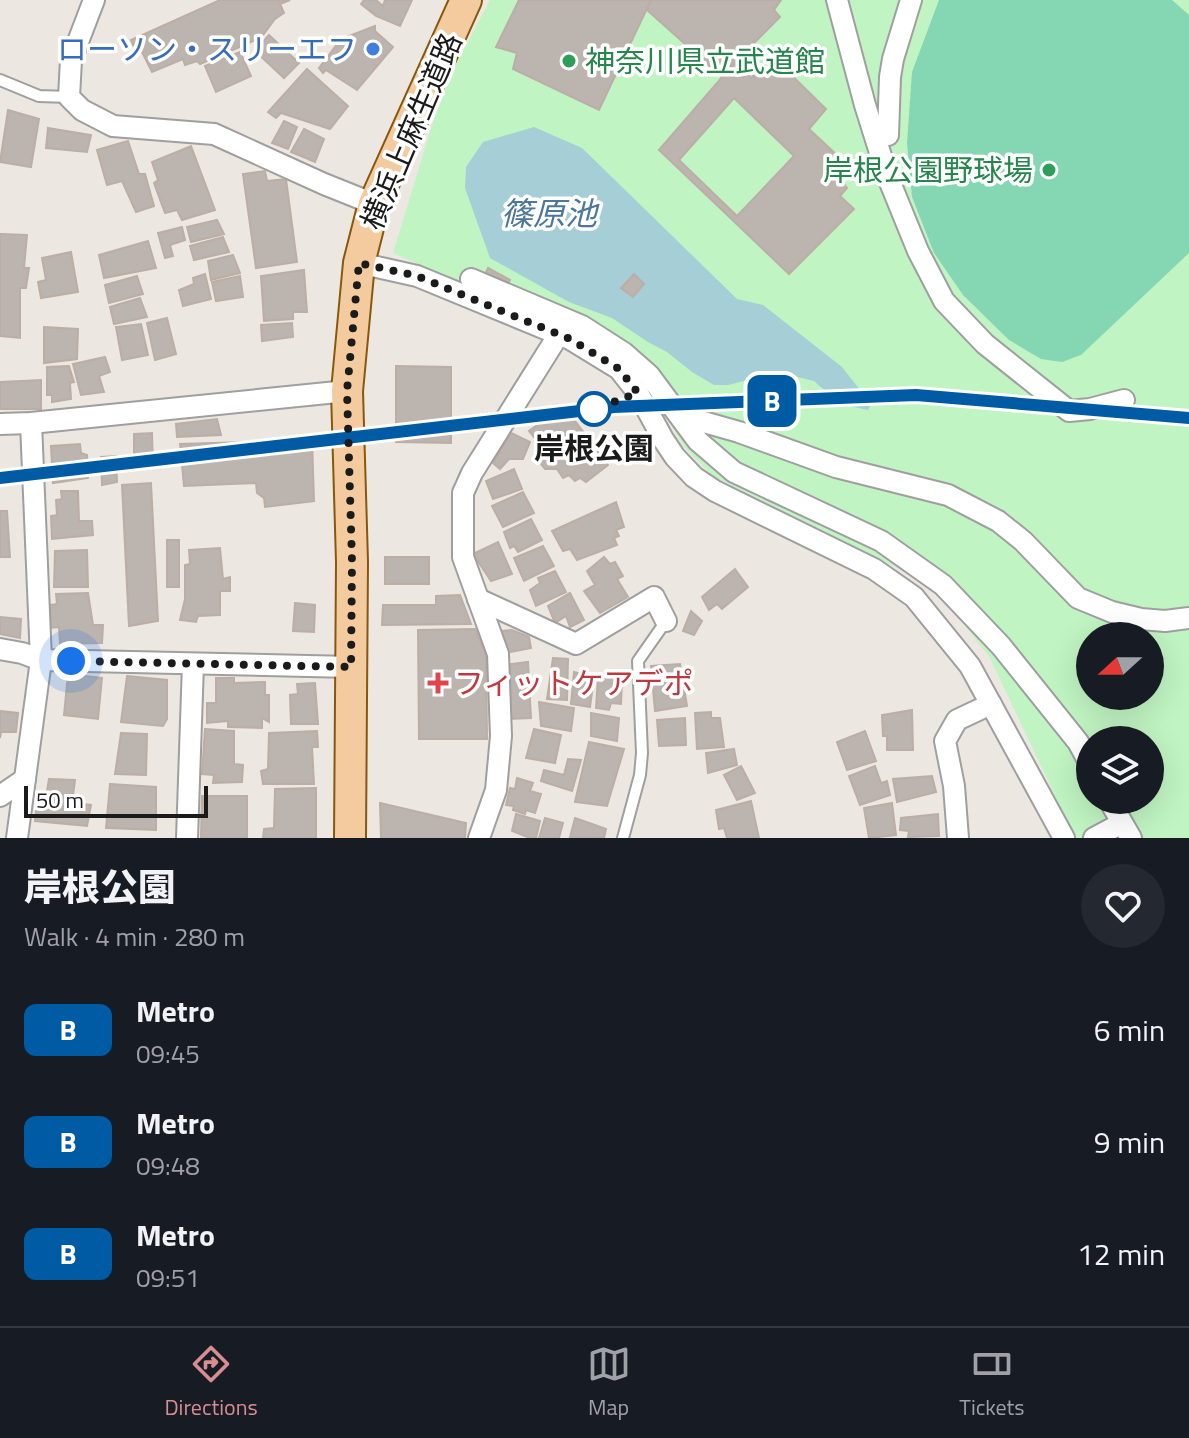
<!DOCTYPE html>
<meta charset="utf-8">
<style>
body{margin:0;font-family:"Titillium Web","Noto Sans JP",sans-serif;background:#242831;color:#f1f3f6;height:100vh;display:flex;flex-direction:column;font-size:30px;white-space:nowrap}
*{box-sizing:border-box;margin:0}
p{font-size:26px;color:#9ea1a6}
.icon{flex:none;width:44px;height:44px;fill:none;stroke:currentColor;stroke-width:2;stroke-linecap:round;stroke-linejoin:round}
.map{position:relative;height:838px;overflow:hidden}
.sheet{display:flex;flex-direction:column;background:#171b24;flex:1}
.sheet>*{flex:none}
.badge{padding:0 16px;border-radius:12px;font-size:28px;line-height:52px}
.needle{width:52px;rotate:249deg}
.buttons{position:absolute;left:1076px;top:622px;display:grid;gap:16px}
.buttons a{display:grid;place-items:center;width:88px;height:88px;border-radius:50%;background:#171b24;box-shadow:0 8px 32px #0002;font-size:40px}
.scale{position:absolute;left:24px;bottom:20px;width:184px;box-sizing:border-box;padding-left:8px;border:4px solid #1b1b1b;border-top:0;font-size:22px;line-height:28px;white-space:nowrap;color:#1b1b1b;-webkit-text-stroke:6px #fff;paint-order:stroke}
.you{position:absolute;width:40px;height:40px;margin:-20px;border:6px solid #fff;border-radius:50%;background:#1a73e8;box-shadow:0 0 0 12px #1a73e833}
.map>.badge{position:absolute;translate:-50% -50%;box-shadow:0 0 0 4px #fff}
.round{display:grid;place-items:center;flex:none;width:84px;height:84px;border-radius:42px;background:#242831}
.head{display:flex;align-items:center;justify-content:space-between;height:136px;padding:0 24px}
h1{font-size:38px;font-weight:800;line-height:60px}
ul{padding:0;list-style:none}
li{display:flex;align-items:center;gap:24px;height:112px;padding:0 24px}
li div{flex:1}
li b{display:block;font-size:30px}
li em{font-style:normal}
li .badge{min-width:88px;font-weight:700;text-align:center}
.tabs{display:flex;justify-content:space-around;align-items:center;height:112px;border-top:2px solid #363941;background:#171b24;font-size:22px;color:#9ea1a6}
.tabs a{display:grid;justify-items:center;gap:4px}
.tabs .on{color:#d78d92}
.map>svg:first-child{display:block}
.park{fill:#c0f4c2;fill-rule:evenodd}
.pitch{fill:#85d6b3}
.water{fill:#a5ced7}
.building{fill:#bcb4ae;stroke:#bcaea5;stroke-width:2;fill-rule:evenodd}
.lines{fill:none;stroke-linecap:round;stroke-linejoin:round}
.lane-casing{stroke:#9f9f9f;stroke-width:14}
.street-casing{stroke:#9f9f9f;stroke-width:24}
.primary-casing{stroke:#87580c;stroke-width:34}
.lane{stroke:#fff;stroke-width:10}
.street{stroke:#fff;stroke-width:20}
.primary{stroke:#f4cb9f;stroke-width:30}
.line-casing{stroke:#fff;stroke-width:18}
.line{stroke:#005ba5;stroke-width:12}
.walk{stroke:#1b1b1b;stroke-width:8;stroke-dasharray:0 14.4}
.shop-dot{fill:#3f7fe0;stroke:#fff;stroke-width:3}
.leisure-dot{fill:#2e9e5b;stroke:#fff;stroke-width:3}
.stop-dot{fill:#fff;stroke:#005ba5;stroke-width:4}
.health-dot{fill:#e0444e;stroke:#fff;stroke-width:3}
.labels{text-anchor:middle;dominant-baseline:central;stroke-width:7;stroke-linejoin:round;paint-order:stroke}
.shop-label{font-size:30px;fill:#366cbe;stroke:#fff;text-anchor:end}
.leisure-label{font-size:30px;fill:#27864d;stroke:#fff;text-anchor:start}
.street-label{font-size:30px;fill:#1b1b1b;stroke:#fff}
.stop-label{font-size:30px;font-weight:bold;fill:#1b1b1b;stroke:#fff}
.health-label{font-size:30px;fill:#be3a42;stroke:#fff;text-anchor:start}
.water-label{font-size:32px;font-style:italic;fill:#4d789b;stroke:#fff}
</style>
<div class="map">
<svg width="1189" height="838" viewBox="0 0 1189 838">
<rect width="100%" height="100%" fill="#ece8e1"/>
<path class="park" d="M490 0H1189V838H1075L990 658 935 587 713 476 685 448 646 384 582 335 393 253 443 89ZM1090 636H1150V696H1090ZM1090 740H1150V800H1090Z"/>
<polygon class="pitch" points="939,0 1172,0 1189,15 1189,253 1081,355 1062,362 1041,359 1009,340 963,295 934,253 912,197 907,143 912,72"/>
<polygon class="water" points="534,127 582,148 737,299 763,305 842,367 871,404 868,410 845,405 831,396 814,381 778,372 728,385 714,385 692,372 667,352 648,342 612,318 569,302 490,258 465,188 466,167 483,142"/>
<g class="building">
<polygon points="220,0 290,0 280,4 284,13 275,19 263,35 256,40 200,64 197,61 185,65 183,59 152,72 141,50 136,52 131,40"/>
<polygon points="364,0 376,0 383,6 385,0 412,0 400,26 376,16 361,4"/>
<polygon points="519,0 651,0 599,110 513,69 517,53 496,47"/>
<polygon points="651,0 781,0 774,10 780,17 736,61 723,78 647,10"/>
<polygon points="375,26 375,31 393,47 357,90 326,70 323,73 319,68 341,39"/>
<polygon points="269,35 299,63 284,78 255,51"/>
<polygon points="240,52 251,76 216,92 205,66"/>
<path d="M773 57 826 109 809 129 840 158 832 169 847 188 840 196 854 209 789 274 659 150 736 61 751 78ZM734 98 794 156 737 216 679 160Z"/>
<polygon points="307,69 348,106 330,129 281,113 276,118 268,112"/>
<polygon points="8,110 39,119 31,167 0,162"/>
<polygon points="284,121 297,127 288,149 272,143"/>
<polygon points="48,128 91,135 87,152 46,148"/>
<polygon points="304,129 324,139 315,162 291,152"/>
<polygon points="128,141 139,174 145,174 154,206 136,212 122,181 107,185 97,150"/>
<polygon points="191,146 215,210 182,220 177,210 165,213 154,183 158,180 152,162"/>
<polygon points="265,171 267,181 286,179 297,262 256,268 243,174"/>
<polygon points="217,220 224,234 191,242 187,227"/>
<polygon points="182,227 185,240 170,245 173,256 165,258 158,233"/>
<polygon points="0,234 27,235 24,268 29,268 26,288 20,288 20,338 0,336"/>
<polygon points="223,237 229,252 194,260 190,246"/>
<polygon points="148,241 156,268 104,278 99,255"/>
<polygon points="71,252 78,292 41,298 38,282 46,280 42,258"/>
<polygon points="233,255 240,273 211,280 208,261"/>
<polygon points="488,268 510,280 505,290 483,278"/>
<polygon points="304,270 307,312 293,312 293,319 264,321 261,276"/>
<polygon points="205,274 211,299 183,306 179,290 194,284 193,278"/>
<polygon points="634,274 644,284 633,297 621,288"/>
<polygon points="137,276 143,294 109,303 105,285"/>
<polygon points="240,276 243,297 216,301 212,282"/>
<polygon points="140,298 147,317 114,324 110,307"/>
<polygon points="167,318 176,354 155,360 147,323"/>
<polygon points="292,323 293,337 262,341 261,325"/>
<polygon points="141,324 148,355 122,360 116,327"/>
<polygon points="44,327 78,329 77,359 44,363"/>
<polygon points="105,357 110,372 99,376 104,392 81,395 73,364"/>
<polygon points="69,366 74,382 70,383 71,399 52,402 52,395 47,395 47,367"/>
<polygon points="396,366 451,367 451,443 396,442"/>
<polygon points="41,380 41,409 0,409 0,382"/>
<polygon points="564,406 608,465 586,482 580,478 575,481 569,475 563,478 557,469 545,469 534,455 543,448 529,431"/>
<polygon points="217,419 221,435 177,437 176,424"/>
<polygon points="152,433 153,466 134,468 134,434"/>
<polygon points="511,433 530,442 523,459 509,459 500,469 493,463"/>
<polygon points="312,440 314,501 265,507 264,498 257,493 256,483 184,486 180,444"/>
<polygon points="80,444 81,453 87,455 88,478 53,483 51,446"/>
<polygon points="116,456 117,482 102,485 101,457"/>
<polygon points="514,469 522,489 493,499 486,481"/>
<polygon points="151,483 158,621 129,626 122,485"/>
<polygon points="61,491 78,491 79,521 92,521 93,535 52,539 51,516 57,515 56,500 62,499"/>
<polygon points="523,492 534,513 503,527 492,506"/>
<polygon points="616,502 624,527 616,530 619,536 614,538 617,545 577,560 570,549 563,551 552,531"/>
<polygon points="0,511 7,511 10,557 0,557"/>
<polygon points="531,519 542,540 518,552 514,546 510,548 504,532"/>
<rect x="167" y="540" width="12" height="47"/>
<polygon points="498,542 512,574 491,581 473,554"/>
<polygon points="543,546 554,566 524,581 514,558"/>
<polygon points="220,548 223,579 230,577 230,591 220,591 220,615 198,616 196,622 180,620 185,599 185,565 190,564 189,550"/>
<polygon points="87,550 88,587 54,587 55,551"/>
<rect x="385" y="557" width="44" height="27"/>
<polygon points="604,557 610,564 615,562 623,576 617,579 628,597 600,613 584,591 595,585 587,571"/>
<polygon points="735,569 748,587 722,609 717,604 709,610 702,597"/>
<polygon points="555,571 566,592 536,606 530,590 540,583 538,578"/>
<polygon points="88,593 93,625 103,625 102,643 60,644 59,627 50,628 50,605 57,604 56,594"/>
<polygon points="570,593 584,620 570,627 566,616 555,623 548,606"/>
<polygon points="460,595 471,624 382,625 383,605 436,605 436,596"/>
<polygon points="295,603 315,605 314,632 293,631"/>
<polygon points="691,611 702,621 694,635 683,631"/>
<polygon points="0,617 21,619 20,638 0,634"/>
<polygon points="475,629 486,654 487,739 419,739 418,630"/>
<polygon points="512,630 529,637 531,648 505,653 501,631"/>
<polygon points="553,658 568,659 567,700 547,699"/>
<polygon points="528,662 531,718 509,719 505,665"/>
<polygon points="680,664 687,706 655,711 651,666"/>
<polygon points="574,672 594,677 590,707 571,704"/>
<polygon points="68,674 102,678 98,719 64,715"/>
<polygon points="127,676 167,680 167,719 163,726 121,722"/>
<polygon points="216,678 234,678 234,683 265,682 265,695 269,695 269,722 262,718 262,728 228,727 228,721 207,723 207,703 216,703"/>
<polygon points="598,678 622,678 621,704 611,703 609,710 596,708"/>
<polygon points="315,683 318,724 291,724 290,695 298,694 297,684"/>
<polygon points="539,702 574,708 571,731 541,726"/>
<polygon points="912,710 913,750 887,750 887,736 883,736 882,715"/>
<polygon points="0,711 18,713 16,732 1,732 0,738"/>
<polygon points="711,712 711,718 720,718 724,747 697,749 695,713"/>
<polygon points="591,713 619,718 617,741 591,736"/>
<polygon points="685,718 686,745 659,746 657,720"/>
<polygon points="205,729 234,731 234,764 243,765 242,782 213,783 214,775 202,774"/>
<polygon points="534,729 561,735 555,763 526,758"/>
<polygon points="317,731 318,747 312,747 314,784 263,784 261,771 268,769 269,733"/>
<polygon points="865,731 876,761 847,770 837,742"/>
<polygon points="121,733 147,734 146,775 115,774"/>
<polygon points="589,742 624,749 607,806 575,802"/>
<polygon points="734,749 737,765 708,773 706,753"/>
<polygon points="568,759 581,760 572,791 541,781 544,770 564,775"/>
<polygon points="741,766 755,793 737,800 724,775"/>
<polygon points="875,766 881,783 887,781 890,795 860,805 849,776"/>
<polygon points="932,776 936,792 897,802 893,779"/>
<polygon points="517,778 533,783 530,791 541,794 535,813 526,810 525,814 513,810 514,806 506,805 510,788 515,789"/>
<polygon points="49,779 75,780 72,803 91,805 87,826 35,821 37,802 45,803"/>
<polygon points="110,784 156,787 156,830 106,828"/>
<polygon points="316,788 316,838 263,838 264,829 274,828 275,789"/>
<polygon points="202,796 247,796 247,838 201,838"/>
<polygon points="751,801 759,838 727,838 724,828 719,829 716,810"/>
<polygon points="380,803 466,823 465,838 381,838"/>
<polygon points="892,803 896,835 869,838 864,808"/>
<polygon points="516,814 540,821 536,838 530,838 512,831"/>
<polygon points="938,814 939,836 908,837 909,831 900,830 901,818"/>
<polygon points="545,818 563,823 559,838 539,838"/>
<polygon points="575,818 606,829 604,838 570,837"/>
</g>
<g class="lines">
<defs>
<g id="lane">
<polyline points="0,80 39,96 69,97"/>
<polyline points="623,838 640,775 642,753 638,661 666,621"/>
</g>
<g id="street">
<polyline points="94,0 71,60 69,97 82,110 113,126 214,134 324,184 374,204"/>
<polyline points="837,0 865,105 887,175 918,251 944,301 985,344 1069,411 1090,409 1124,400"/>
<polyline points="873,130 888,135 890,77 893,59 911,0"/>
<polyline points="359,263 417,276 570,339 619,369 638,393 663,439 675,457 694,477 715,491 874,569 914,597 970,666 1064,838"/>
<polyline points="471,279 582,326 624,353 649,375 698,441 734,472 881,541 943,585 1001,646 1078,742 1090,764"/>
<polyline points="679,415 739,432 836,467 948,495 998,521 1023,541 1078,598 1112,612 1141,619 1165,621 1189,618"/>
<polyline points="0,424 31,423 347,391"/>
<polyline points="478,599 576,644 654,597 666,621"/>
<polyline points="0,649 22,653 41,660 351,667"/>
<polyline points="0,796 25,779"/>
<polyline points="1109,800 1131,838"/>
<polyline points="17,838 41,660 31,423"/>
<polyline points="187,838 193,664"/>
<polyline points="479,838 496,790 501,736 498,654 463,557 463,493 472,473 559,334"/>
<polyline points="958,838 954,786 945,741 957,720 991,704"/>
<polyline points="1094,838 1122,823"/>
</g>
<polyline id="primary" points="350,838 352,562 347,391 359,263 374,204 466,0"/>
</defs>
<use href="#lane" class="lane-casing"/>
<use href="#street" class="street-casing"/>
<use href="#primary" class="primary-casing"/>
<use href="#lane" class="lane"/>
<use href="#street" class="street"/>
<use href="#primary" class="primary"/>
</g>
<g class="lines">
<defs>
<polyline id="line" points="0,478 614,407 916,395 1189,418"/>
</defs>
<use href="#line" class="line-casing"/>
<use href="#line" class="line"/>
<polyline class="walk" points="71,661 351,667 352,562 347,391 359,263 417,276 570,339 619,369 638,393 594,409"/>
</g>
<circle class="shop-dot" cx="373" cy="49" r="8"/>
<g class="leisure-dot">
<circle cx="569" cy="61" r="8"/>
<circle cx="1049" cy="170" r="8"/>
</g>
<circle class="stop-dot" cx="594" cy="409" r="16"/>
<path class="health-dot" d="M434 671h8v8h8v8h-8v8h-8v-8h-8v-8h8z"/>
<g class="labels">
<g class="shop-label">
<text x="357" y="49">ローソン・スリーエフ</text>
</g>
<g class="leisure-label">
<text x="585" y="61">神奈川県立武道館</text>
<text x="1033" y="170" text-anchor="end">岸根公園野球場</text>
</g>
<g class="street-label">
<text transform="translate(411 131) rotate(-67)">横浜上麻生道路</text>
</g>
<g class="stop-label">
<text x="594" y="448">岸根公園</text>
</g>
<g class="health-label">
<text x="454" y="683">フィットケアデポ</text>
</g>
<g class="water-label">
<text x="549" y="213">篠原池</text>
</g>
</g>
</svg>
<div class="buttons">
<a><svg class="needle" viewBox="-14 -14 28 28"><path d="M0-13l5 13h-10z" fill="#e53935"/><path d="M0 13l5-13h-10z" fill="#9ea1a6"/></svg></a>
<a><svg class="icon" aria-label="layers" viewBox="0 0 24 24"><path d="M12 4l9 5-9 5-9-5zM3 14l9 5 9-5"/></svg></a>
</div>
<div class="scale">50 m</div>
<div class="you" style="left:71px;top:661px"></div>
<b class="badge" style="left:772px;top:401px;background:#005ba5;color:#fff">B</b>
</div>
<section class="sheet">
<div class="head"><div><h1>岸根公園</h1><p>Walk · 4 min · 280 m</p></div><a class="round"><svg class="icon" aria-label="heart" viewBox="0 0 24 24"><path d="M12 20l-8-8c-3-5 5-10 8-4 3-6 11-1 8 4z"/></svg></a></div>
<ul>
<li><span class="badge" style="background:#005ba5;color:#fff">B</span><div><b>Metro</b><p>09:45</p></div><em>6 min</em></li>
<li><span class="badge" style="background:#005ba5;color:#fff">B</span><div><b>Metro</b><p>09:48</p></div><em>9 min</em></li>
<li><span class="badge" style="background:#005ba5;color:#fff">B</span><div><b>Metro</b><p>09:51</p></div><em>12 min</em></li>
</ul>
</section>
<nav class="tabs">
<a class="on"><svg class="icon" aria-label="directions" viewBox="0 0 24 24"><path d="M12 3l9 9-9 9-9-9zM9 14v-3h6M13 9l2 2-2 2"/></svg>Directions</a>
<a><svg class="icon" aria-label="map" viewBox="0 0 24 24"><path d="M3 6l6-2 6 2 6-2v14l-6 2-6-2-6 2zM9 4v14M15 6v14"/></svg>Map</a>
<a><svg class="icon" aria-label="tickets" viewBox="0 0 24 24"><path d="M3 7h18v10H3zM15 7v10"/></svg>Tickets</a>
</nav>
